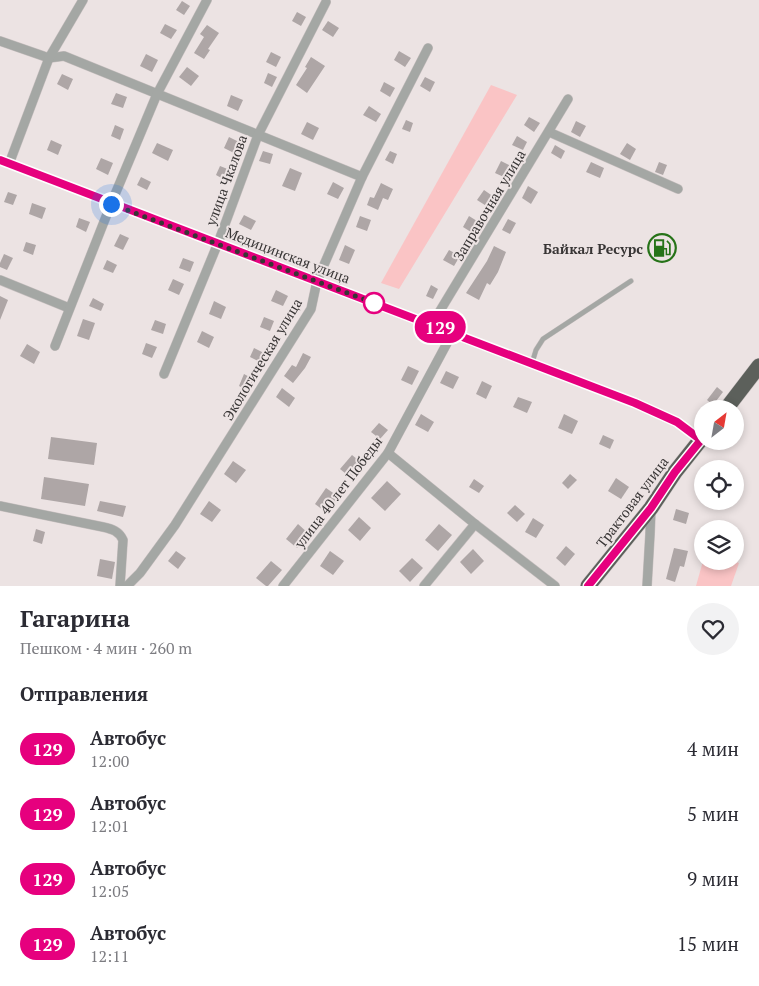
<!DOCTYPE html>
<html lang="ru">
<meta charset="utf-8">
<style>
body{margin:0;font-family:"PT Serif",serif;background:#f2f2f3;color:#2b2b33;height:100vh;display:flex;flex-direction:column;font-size:19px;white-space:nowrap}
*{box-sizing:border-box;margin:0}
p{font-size:16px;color:#7c7c81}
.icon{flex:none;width:28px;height:28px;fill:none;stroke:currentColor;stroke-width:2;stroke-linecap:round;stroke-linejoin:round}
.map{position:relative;height:586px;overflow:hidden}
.panel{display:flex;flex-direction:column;background:#fff;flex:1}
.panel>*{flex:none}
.badge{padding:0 10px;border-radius:16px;font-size:18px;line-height:32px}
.needle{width:32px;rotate:31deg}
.fabs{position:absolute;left:694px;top:400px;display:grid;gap:10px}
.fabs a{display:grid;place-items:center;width:50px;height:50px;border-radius:50%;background:#fff;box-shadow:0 2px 8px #0003;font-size:25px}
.you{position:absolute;width:25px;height:25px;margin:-12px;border:4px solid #fff;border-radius:50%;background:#1a73e8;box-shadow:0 0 0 8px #1a73e833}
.map>.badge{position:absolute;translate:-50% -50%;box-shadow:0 0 0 2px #fff}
h2{padding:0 20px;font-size:19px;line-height:45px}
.round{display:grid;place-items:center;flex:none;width:52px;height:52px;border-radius:26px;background:#f2f2f3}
.head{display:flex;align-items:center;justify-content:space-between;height:85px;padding:0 20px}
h1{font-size:24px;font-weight:600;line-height:38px}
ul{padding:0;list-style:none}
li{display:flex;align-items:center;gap:15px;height:65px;padding:0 20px}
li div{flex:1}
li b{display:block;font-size:19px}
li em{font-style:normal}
li .badge{min-width:55px;font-weight:700;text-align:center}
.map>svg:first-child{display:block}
.green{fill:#fac4c5}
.building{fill:#aea6a6}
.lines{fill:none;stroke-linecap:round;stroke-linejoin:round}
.lane-casing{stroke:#c8c0c0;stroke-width:5.5}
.street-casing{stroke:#c8c0c0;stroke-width:10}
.highway-casing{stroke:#c8c0c0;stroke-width:16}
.lane{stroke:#a4a7a4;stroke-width:4.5}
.street{stroke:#a4a7a4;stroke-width:9}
.highway{stroke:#5c605b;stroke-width:15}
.line-casing{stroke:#fff;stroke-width:11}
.line{stroke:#e6007e;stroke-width:8}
.walk{stroke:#383535;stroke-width:5;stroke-dasharray:0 9}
.stop-dot{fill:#fff;stroke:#e6007e;stroke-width:2.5}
.labels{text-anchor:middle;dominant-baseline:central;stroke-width:4;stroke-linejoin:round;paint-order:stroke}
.street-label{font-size:14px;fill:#383535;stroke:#ece3e3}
.poi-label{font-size:14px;font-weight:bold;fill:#383535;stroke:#ece3e3;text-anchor:end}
</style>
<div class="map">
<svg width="759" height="586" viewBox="0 0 759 586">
<rect width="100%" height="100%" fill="#ece3e3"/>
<g class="green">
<polygon points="491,85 517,95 399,289 381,283"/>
<polygon points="703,561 733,561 739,563 731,586 696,586"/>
</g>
<g class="building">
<polygon points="182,1 190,6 184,15 176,10"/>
<polygon points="297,12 306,17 301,26 292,21"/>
<polygon points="328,21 339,28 333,37 322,30"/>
<polygon points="165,24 177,30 171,39 160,33"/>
<polygon points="207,25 219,33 208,49 210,50 204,59 194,53 204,37 200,34"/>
<polygon points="399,51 411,58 405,67 394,60"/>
<polygon points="271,52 281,57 276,67 266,62"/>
<polygon points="146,54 158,60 152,72 140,66"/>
<polygon points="311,57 325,66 307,93 296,85 307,68 305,67"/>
<polygon points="187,67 199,76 191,86 179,77"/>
<polygon points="268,73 277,77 272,87 264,83"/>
<polygon points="62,74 73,79 68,90 57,84"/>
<polygon points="425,77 435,82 430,92 420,86"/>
<polygon points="384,82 395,88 390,97 380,91"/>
<polygon points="116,93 127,97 123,108 111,104"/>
<polygon points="231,95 243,100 238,111 227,106"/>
<polygon points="369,106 381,114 376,122 363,115"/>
<polygon points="529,117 540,123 534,132 524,125"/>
<polygon points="406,120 413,123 410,132 402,129"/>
<polygon points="576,121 586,126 580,137 571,132"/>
<polygon points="307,122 319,128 313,140 301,134"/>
<polygon points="115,125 124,129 120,140 111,136"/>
<polygon points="517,136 527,142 523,150 512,145"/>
<polygon points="229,137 239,142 234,153 224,148"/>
<polygon points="51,140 62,145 58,155 47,150"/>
<polygon points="157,143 173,150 168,161 152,153"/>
<polygon points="627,143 636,149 630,160 620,154"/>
<polygon points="555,145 565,151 561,159 551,153"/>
<polygon points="263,151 273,154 270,164 259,161"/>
<polygon points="390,151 397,154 393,164 385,160"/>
<polygon points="101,158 113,163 108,175 96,169"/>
<polygon points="501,161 511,166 506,178 495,173"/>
<polygon points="591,162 604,168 600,178 586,172"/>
<polygon points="659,162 667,165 663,175 655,172"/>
<polygon points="220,166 230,170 225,180 216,175"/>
<polygon points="290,168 302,173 295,191 282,186"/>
<polygon points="141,177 151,182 147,190 137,185"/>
<polygon points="333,182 344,188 338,199 327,194"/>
<polygon points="381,183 393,189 388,200 383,198 378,210 367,205 370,197 374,198"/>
<polygon points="528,186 538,192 531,204 522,198"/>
<polygon points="484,190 494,197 488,207 477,200"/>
<polygon points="8,192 17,195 13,205 4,202"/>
<polygon points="32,203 46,208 42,219 29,214"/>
<polygon points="244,215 256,221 251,230 239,224"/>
<polygon points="360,216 371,220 367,231 356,227"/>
<polygon points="469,216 477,221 471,232 463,227"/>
<polygon points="79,218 90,222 86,232 76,227"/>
<polygon points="508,219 516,223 510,234 502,230"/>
<polygon points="120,234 129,238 123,250 114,246"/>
<polygon points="26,242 36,245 33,255 23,251"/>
<polygon points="345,245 355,250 349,264 339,260"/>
<polygon points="494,246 506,252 498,272 490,285 487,283 479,300 466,293 487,261"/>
<polygon points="449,250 460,256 454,266 443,260"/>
<polygon points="4,254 13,258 7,270 0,267 0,263"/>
<polygon points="183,258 194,262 190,272 179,268"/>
<polygon points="107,260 117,265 113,273 103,269"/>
<polygon points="173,279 184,284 179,295 168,290"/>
<polygon points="431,285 438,289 433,299 426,296"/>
<polygon points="276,290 288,296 283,306 271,301"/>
<polygon points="0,296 8,300 0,320"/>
<polygon points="93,298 104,304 101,311 89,306"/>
<polygon points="214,301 226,307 221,319 209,314"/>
<polygon points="264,317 274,321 270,331 260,327"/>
<polygon points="83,319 95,323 89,340 77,336"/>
<polygon points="155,320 166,324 163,334 151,330"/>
<polygon points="202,331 214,337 209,348 197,342"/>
<polygon points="146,343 157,347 152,358 142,354"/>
<polygon points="27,344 40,352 34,364 20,356"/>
<polygon points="254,348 264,353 260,362 250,357"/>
<polygon points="303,353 311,357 305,368 293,383 284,376 292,365 296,367"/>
<polygon points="408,366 419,371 412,385 401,380"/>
<polygon points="446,371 459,377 453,389 440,383"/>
<polygon points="244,374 255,380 249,391 239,386"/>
<polygon points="482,381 492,386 486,399 476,394"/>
<polygon points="717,387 723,392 713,405 707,400"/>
<polygon points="282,388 295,398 289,407 276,397"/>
<polygon points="518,397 532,402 527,413 513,407"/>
<polygon points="421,414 434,422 428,432 415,425"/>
<polygon points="564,414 578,421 572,434 558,428"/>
<polygon points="379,423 388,430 380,439 371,432"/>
<polygon points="603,435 614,440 610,449 599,444"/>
<polygon points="51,437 97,443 94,465 48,459"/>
<polygon points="352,455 363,464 351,478 340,469"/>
<polygon points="233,461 246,470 236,483 224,474"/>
<polygon points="570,474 577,480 568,489 562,483"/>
<polygon points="44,477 89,484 85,506 41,499"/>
<polygon points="616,478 629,487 621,499 608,491"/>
<polygon points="474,479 484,486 479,493 469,487"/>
<polygon points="387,481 401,494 385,511 371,498"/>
<polygon points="326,488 339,497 327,513 315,504"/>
<polygon points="100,501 126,506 123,517 97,511"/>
<polygon points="209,501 221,510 212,522 200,514"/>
<polygon points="515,505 525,514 517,522 507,513"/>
<polygon points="676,509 689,513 686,524 673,520"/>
<polygon points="359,517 371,528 360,541 348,530"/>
<polygon points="533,518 544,525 536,538 525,532"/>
<polygon points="298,524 309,534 297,548 286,539"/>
<polygon points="439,524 452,535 438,551 425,540"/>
<polygon points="36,529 45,532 42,544 33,541"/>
<polygon points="566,546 575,554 565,566 556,558"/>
<polygon points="674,548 688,551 684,567 680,566 675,582 666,579"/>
<polygon points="473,549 484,561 471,574 460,562"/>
<polygon points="176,551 186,558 178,569 168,561"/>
<polygon points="330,551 344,561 333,575 320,566"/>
<polygon points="412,558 423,568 410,582 399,571"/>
<polygon points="100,559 115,562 112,579 97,576"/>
<polygon points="271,561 282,570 268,586 266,586 256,578"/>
</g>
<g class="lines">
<defs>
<polyline id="lane" points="532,363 536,350 543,339 631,281"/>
<g id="street">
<polyline points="0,41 49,58 64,56 362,177"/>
<polyline points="549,132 678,189"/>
<polyline points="0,160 635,403 677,422 701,440"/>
<polyline points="9,164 49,58 83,0"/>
<polyline points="0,280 69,308"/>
<polyline points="432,324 568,99"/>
<polyline points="55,346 111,204 157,94 207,0"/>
<polyline points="164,374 218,243 258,135 326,2"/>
<polyline points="388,453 475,524 555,586"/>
<path d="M0 506 103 527C112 529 119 531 123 540L120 586"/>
<polyline points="127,586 140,573 175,525 311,309 317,281 362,177 428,48"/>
<polyline points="283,586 388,453 453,332"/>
<polyline points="424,586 475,524"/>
<polyline points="647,586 650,534 651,509"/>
</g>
<g id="highway">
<polyline points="726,409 759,366"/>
<polyline points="588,586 651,508 675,472 702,438"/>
</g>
</defs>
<use href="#lane" class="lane-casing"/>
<use href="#street" class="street-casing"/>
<use href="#highway" class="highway-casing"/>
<use href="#lane" class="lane"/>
<use href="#street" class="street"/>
<use href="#highway" class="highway"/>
</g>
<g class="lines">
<defs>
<polyline id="line" points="0,160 635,403 677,422 701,440 675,472 651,508 588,586"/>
</defs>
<use href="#line" class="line-casing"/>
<use href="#line" class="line"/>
<polyline class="walk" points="111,204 374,303"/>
</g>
<defs>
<symbol id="fuel-ring" viewBox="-11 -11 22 22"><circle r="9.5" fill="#ece3e3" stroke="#267318" stroke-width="1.5"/><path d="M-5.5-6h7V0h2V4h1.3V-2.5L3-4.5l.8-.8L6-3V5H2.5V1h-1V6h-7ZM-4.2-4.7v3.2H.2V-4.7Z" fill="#267318"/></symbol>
</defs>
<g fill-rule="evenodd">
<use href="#fuel-ring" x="646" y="232" width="32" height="32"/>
</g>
<circle class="stop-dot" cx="374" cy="303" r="10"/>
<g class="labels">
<g class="street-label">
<text transform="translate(226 180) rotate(-70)">улица Чкалова</text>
<text transform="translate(489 205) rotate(-59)">Заправочная улица</text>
<text transform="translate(288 255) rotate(21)">Медицинская улица</text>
<text transform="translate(262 359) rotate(-59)">Экологическая улица</text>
<text transform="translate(338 492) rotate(-53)">улица 40 лет Победы</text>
<text transform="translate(632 502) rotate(-53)">Трактовая улица</text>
</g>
<g class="poi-label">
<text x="643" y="248">Байкал Ресурс</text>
</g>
</g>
</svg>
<div class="fabs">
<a><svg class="needle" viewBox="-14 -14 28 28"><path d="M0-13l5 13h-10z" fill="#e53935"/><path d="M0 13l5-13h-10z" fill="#7c7c81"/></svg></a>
<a><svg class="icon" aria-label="locate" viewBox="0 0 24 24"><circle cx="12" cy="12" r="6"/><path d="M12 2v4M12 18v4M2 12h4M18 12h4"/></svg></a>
<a><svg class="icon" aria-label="layers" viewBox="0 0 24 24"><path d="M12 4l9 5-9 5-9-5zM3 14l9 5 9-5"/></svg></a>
</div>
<div class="you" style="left:111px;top:204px"></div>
<b class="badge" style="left:440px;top:327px;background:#e6007e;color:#fff">129</b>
</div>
<section class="panel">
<div class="head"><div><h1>Гагарина</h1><p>Пешком · 4 мин · 260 m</p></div><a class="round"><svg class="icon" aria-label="heart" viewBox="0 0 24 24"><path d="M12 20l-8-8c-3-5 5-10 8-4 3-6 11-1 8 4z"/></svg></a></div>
<h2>Отправления</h2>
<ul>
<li><span class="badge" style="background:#e6007e;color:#fff">129</span><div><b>Автобус</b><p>12:00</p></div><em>4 мин</em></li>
<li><span class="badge" style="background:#e6007e;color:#fff">129</span><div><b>Автобус</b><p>12:01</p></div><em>5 мин</em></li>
<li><span class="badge" style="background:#e6007e;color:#fff">129</span><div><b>Автобус</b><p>12:05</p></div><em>9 мин</em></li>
<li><span class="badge" style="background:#e6007e;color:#fff">129</span><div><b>Автобус</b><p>12:11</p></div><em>15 мин</em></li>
</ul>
</section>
